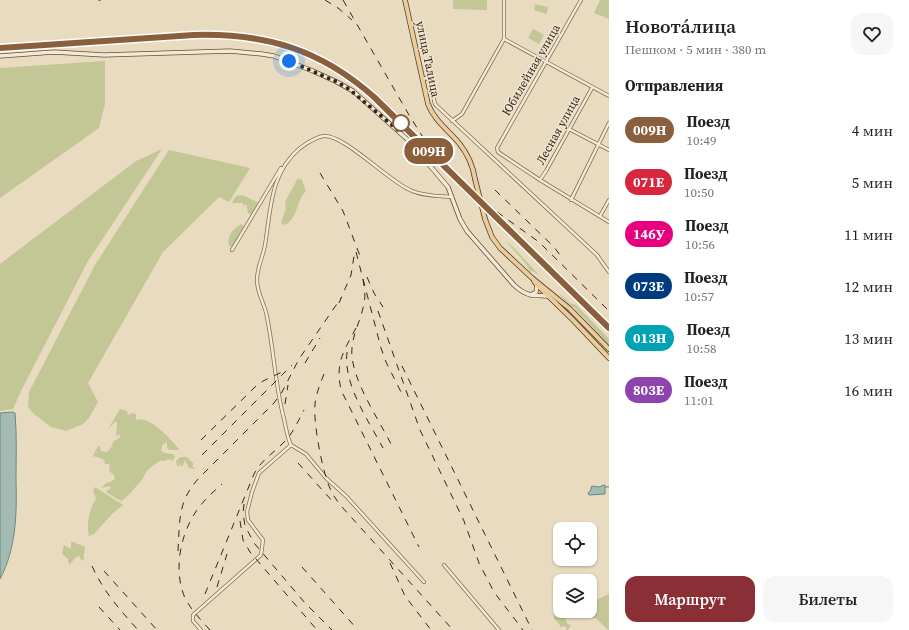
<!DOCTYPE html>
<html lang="ru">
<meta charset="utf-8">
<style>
body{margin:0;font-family:"Source Serif 4",serif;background:#f6f6f6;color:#202124;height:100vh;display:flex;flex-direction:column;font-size:15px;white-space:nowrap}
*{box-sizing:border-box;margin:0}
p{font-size:13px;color:#757577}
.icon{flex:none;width:22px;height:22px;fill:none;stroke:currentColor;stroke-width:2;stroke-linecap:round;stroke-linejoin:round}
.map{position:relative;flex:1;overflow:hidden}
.details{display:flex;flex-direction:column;background:#fff;width:300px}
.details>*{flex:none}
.badge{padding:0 8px;border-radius:13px;font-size:14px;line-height:26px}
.tools{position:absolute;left:553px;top:522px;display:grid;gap:8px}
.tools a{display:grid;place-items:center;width:44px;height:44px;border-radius:8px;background:#fff;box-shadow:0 1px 3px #0004;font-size:20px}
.you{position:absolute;width:20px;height:20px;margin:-10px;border:3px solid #fff;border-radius:50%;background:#1a73e8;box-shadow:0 0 0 6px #1a73e833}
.map>.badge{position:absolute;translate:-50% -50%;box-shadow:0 0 0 2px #fff}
h2{padding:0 16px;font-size:15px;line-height:36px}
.round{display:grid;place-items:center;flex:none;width:42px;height:42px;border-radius:12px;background:#f6f6f6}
.overview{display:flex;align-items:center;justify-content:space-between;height:68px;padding:0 16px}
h1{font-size:19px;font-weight:600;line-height:30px}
.primary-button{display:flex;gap:8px;margin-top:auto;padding:8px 16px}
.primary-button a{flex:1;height:46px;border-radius:12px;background:#8a2f35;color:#fff;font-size:16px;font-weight:600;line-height:46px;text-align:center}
.primary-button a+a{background:#f6f6f6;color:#202124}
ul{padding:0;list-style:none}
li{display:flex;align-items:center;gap:12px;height:52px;padding:0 16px}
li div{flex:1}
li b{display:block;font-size:15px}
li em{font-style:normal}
li .badge{min-width:44px;font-weight:700;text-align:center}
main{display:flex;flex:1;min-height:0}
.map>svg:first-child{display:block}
.green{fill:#c3c695}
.water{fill:#a2bcb3;stroke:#6b887f}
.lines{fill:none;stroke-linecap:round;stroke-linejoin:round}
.stream{stroke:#6b887f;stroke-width:1}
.street-casing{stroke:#806c5a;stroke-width:4}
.secondary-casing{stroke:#624e3d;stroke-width:5}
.primary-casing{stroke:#4e3b2e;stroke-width:5.5}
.street{stroke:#f5e9d2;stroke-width:2.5}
.secondary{stroke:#f5e9d2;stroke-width:3.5}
.primary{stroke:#eacd9a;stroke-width:4}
.rail{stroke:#31261d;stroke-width:1;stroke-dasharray:7 7;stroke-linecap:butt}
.primary-bridge-casing{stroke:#4e3b2e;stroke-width:5.5;stroke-linecap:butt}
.primary-bridge{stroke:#eacd9a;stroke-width:4}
.line-casing{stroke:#fff;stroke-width:9}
.line{stroke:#8b5e3c;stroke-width:6}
.walk{stroke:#31261d;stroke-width:4;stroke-dasharray:0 7.2}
.stop-dot{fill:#fff;stroke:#8b5e3c;stroke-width:2}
.labels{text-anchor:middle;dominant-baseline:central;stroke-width:3;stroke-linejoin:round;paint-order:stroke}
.street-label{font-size:12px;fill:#31261d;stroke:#f1e5cf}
</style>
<main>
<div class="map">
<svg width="609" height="630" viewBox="0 0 609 630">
<rect width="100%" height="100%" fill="#e9dbc0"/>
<g class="green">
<polygon points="453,0 487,0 487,10 453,9"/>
<polygon points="600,0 609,0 609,19 594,13"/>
<polygon points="535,4 548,7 547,13 546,14 534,10"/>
<polygon points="533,29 544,35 539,44 528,38"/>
<polygon points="105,61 105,104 99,128 0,198 0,68"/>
<polygon points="162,149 88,261 22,389 13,409 0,411 0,264 136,161"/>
<polygon points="169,150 250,168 229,202 219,197 163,252 88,383 98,402 89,418 83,424 66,431 51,427 34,414 28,407 29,392 95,265"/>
<path d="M298 178 300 180 301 178 306 191C297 199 297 220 285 225L281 223 286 208 285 202Z"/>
<path d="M242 195C248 197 253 201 258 202L251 215 248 213 246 204 244 206 242 203H232L236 196Z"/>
<path d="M241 224 243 225 244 227 233 246 230 247C225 237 233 229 241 224Z"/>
<path d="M506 241 513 247 540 276 533 271 530 272C529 265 511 248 506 241Z"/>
<polygon points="559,294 564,297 570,303 576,305 609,339 609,345 575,308 568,303"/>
<polygon points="555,298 557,298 609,351 609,356 554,299"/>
<path d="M120 409 127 411 128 415 132 413 136 414V420C150 415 172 441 180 450H169L167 448V443L163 444 161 451 165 453 172 454 175 456 172 462V460L168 459C165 462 164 460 160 461 156 463 150 468 147 471 144 474 144 478 141 481 135 487 127 498 121 501L107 493 106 491 110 489V486L101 488 105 484 112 481 115 479 114 475 109 471 110 467 109 464H105L104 460 95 456 92 458 98 446H100L101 451 107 452 111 448 114 440 115 441 120 437V434L118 436 116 434 117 424 116 421 108 429Z"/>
<polygon points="181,457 187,457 193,463 193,467 196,469 189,468 185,460 182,467 180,464 179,466 177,466 176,461"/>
<path d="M95 487 123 505 112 514 94 534 89 536C86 524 89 510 96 499L93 491Z"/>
<path d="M71 541 85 547C85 551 83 555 84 559L82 561 79 556C74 557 73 562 69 565L68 559 62 554 64 545 71 549Z"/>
<polygon points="609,594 609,630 608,630 597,619 588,616 583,611 590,611 590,605 594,601"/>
<path d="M559 611C564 613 566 620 568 625L571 624 568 630H566L567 628 565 626 561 627 556 620H554V615Z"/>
</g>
<g class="water">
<path d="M13 412 15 413C17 435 16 458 16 480 17 514 16 549 0 579V413Z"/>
<polygon points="604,485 605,485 605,494 589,495 588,493 591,490 591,488 592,486 599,487"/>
</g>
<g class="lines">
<polyline class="stream" points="605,487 609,487"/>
<defs>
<g id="street">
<polyline points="581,0 497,148 498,152 540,180 609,222"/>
<polyline points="504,39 609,96"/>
<polyline points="423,81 425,78 429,79 435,104 438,107 597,255 609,272"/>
<polyline points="452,121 462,114 504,39 504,0"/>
<polyline points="569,129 609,150"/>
<polyline points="540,180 546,171 592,88"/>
<polyline points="571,200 609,123"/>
<polyline points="600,216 609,200"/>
<polyline points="232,250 281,168"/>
<polyline points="444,565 499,630"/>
<path d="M424 582 346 496 326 478 306 454 291 445C287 437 286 427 284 419 275 385 274 351 267 317 265 304 257 294 257 280 257 267 263 257 265 245 271 209 270 173 300 148 307 143 315 137 324 136 345 135 387 180 410 190 422 196 439 196 452 197"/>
<polyline points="201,630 193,621 193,615 261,555 263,540 248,520 247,512 252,492 259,473 291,445"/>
</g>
<g id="secondary">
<path d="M0 56 54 52 104 55 230 51 262 54 274 56 313 71 335 81 353 91 408 140 448 187 460 219 467 231 514 285C527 297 532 295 549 296"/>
<polyline points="531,295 536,292 537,285"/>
</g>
<g id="primary">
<path d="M405 0 428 104C434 120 448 130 459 143 467 153 473 166 475 179"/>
<polyline points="485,219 492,237 500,248 532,278 570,309 609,349"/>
<polyline points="534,281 537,285 573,320 609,358"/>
</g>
</defs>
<use href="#street" class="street-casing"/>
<use href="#secondary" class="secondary-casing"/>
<use href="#primary" class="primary-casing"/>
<use href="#street" class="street"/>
<use href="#secondary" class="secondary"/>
<use href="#primary" class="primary"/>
<g class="rail">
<polyline points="98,0 101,0"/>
<polyline points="325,0 338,8 352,20"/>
<polyline points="343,0 409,115 426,142"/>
<path d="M0 48 194 35C267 33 324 51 378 102L609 328"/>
<polyline points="320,173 343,211 360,256"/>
<polyline points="495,190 554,247 563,259"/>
<polyline points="497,212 539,242 609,311"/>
<polyline points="356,252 381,348 386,362 403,396"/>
<polyline points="367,277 374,293 383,307"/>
<path d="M363 279C364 287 366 295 364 303 362 318 353 332 352 348 349 376 378 418 391 444"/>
<polyline points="339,303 351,275 354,256"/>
<polyline points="378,311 420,430 464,521 479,563 494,592 523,630"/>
<path d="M356 328C344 351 335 362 341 390L419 547"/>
<path d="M347 352C343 384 368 420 383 448"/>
<polyline points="305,363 320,338"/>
<polyline points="402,366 532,630"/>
<path d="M324 374C320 384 316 394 315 404 313 422 322 469 329 486 332 494 337 501 342 507L453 630"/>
<polyline points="285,404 288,385"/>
<polyline points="201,440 256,386 263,381 282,372"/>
<polyline points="202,455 292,365"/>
<polyline points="298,463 334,503"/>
<polyline points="244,504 243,513 245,526 254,543 305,603 332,630"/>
<polyline points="240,521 243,540 250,552 317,630"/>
<path d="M178 551C180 521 177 501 200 477L274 403 282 392 299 359 341 298"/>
<polyline points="390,563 405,596 431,630"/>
<path d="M92 566C103 591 120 610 138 630"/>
<polyline points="302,567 358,630"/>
<polyline points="104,571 157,630"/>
<polyline points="217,587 227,554"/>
<path d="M205 594 254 474C261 460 274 453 284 442 294 432 298 421 304 410"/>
<polyline points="99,607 120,630"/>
<path d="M210 630C201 620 191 610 185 598 173 571 180 534 197 510 204 500 213 492 222 484"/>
</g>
<defs>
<polyline id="primary-bridge" points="475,179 485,219"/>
</defs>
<use href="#primary-bridge" class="primary-bridge-casing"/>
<use href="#primary-bridge" class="primary-bridge"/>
</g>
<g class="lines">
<defs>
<path id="line" d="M0 48 194 35C265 33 320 49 374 97L609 328"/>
</defs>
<use href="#line" class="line-casing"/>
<use href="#line" class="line"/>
<polyline class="walk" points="289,61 335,81 349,89 399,131 401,123"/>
</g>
<circle class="stop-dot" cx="401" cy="123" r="8"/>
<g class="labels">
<g class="street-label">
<text transform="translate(428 59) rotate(78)">улица Талица</text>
<text transform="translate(531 70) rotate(-60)">Юбилейная улица</text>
<text transform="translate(558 130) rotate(-61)">Лесная улица</text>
</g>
</g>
</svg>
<div class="tools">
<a><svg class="icon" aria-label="locate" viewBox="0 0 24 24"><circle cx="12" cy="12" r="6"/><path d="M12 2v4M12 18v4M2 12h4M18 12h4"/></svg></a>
<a><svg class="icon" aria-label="layers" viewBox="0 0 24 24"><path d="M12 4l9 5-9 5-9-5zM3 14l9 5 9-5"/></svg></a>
</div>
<div class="you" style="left:289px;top:61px"></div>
<b class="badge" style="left:429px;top:151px;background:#8b5e3c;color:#fff">009Н</b>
</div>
<section class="details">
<div class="overview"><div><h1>Новота́лица</h1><p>Пешком · 5 мин · 380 m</p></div><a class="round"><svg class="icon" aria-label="heart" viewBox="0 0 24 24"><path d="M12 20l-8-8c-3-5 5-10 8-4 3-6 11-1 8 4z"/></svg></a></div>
<h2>Отправления</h2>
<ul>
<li><span class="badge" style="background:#8b5e3c;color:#fff">009Н</span><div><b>Поезд</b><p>10:49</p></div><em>4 мин</em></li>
<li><span class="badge" style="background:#d7263d;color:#fff">071Е</span><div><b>Поезд</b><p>10:50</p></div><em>5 мин</em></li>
<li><span class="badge" style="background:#e6007e;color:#fff">146У</span><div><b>Поезд</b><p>10:56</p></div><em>11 мин</em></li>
<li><span class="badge" style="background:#003b80;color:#fff">073Е</span><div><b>Поезд</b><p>10:57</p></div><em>12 мин</em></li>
<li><span class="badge" style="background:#00a3b4;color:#fff">013Н</span><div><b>Поезд</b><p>10:58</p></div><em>13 мин</em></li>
<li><span class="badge" style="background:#8e44ad;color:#fff">803Е</span><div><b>Поезд</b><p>11:01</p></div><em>16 мин</em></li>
</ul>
<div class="primary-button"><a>Маршрут</a><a>Билеты</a></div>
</section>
</main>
